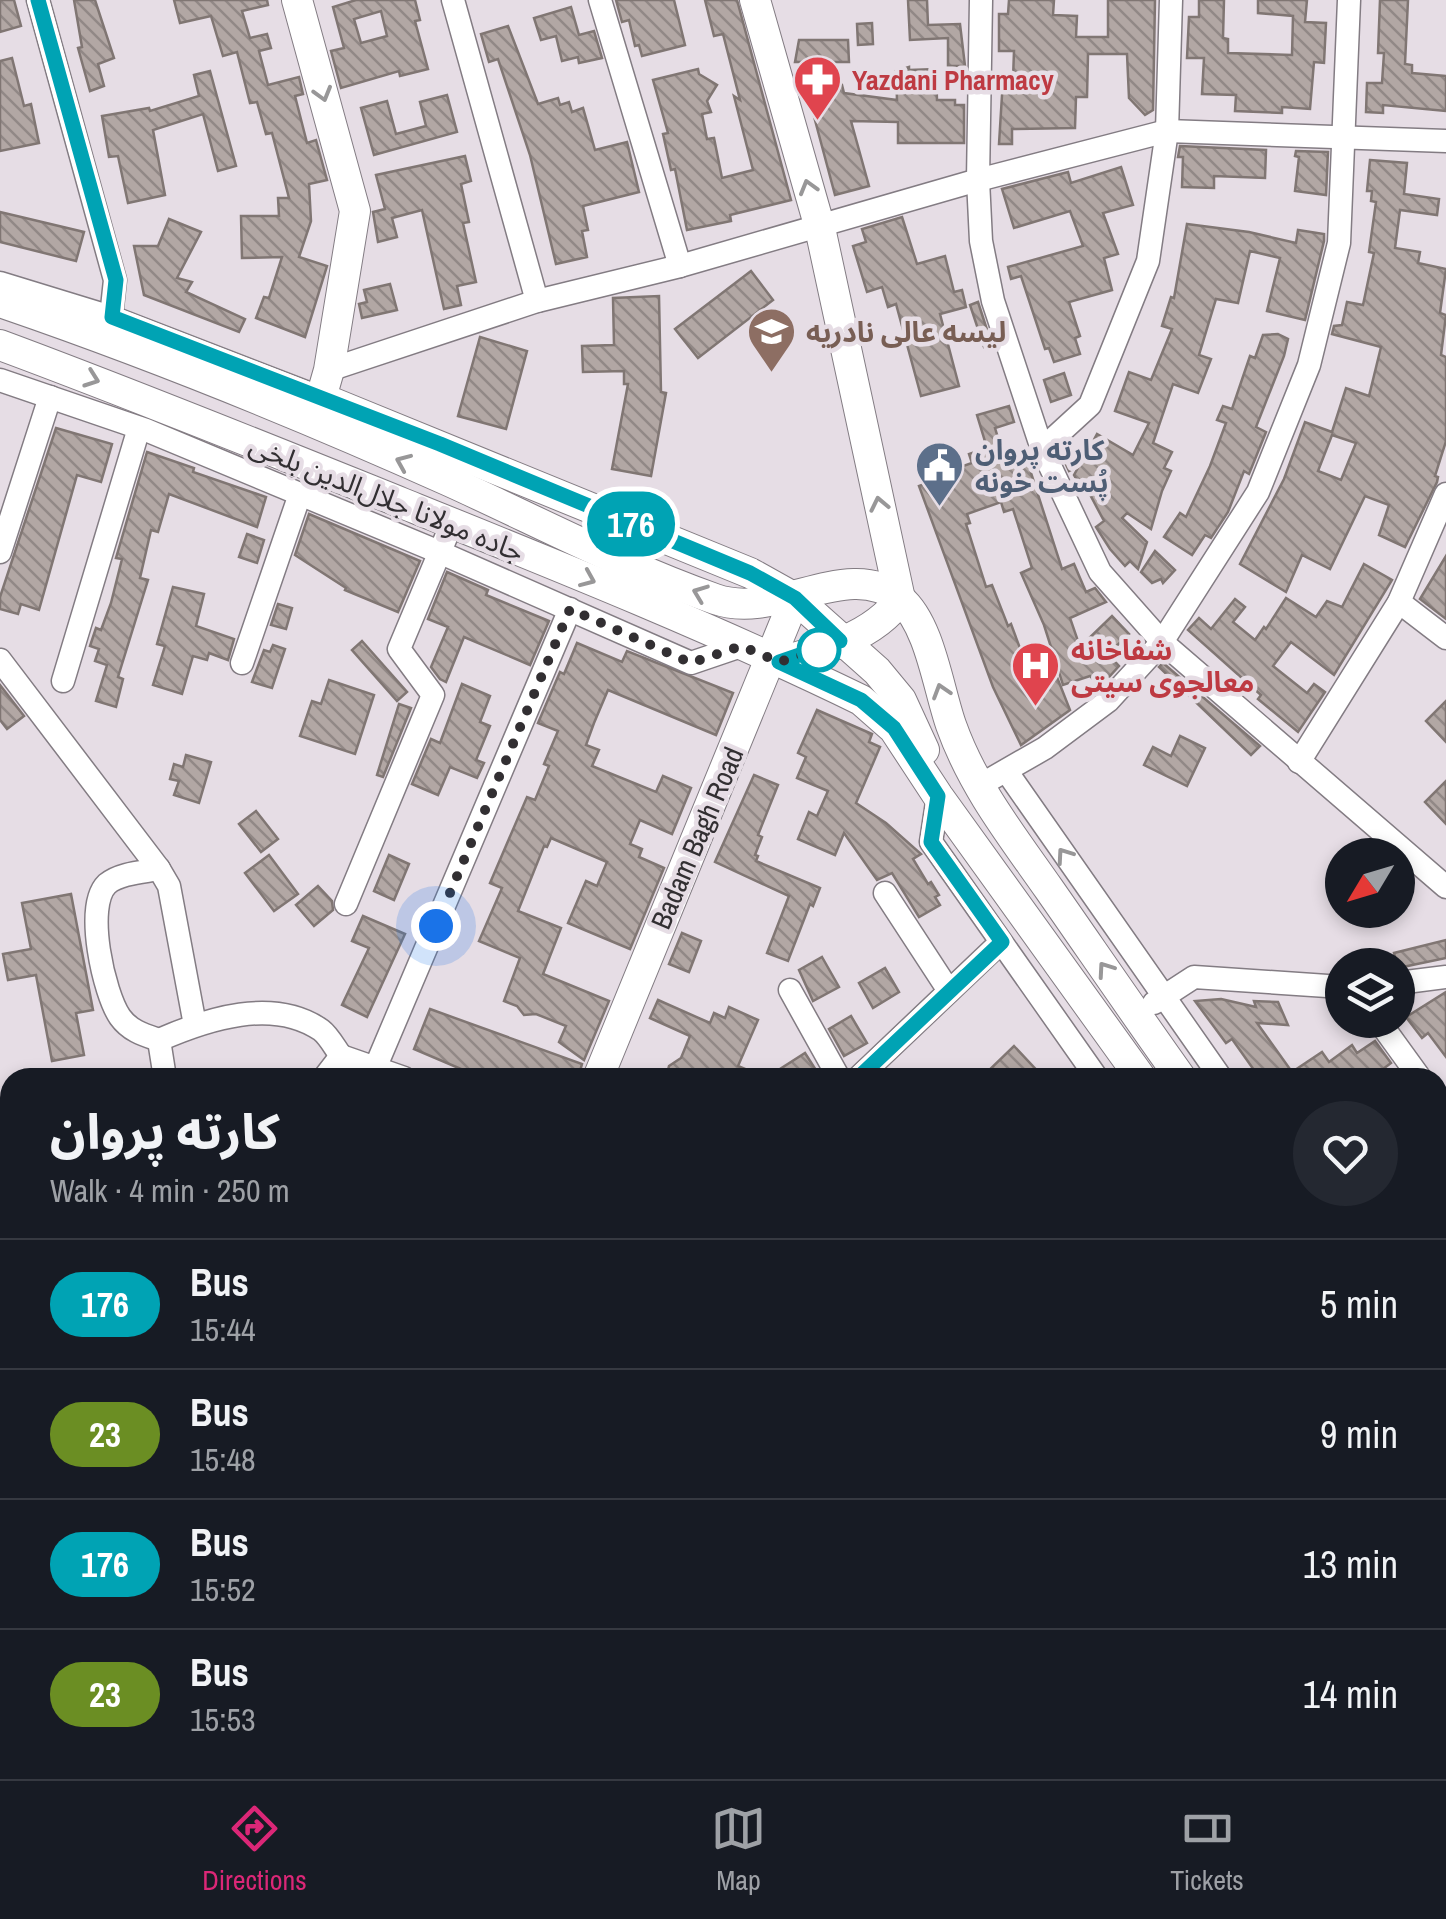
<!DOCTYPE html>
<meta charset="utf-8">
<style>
body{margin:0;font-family:"Archivo Narrow","Noto Sans Arabic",sans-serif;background:#242831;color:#f1f3f6;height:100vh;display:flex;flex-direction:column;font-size:38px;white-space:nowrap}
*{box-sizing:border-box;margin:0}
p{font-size:32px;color:#9ea1a6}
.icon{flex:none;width:55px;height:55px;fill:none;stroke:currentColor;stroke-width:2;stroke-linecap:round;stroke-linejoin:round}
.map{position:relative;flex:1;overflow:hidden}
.side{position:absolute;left:0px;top:1068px;width:1448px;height:712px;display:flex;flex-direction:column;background:#171b24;border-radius:30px 30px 0 0;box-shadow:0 5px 15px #0003}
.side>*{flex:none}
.badge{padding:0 20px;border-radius:32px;font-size:35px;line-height:65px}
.needle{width:65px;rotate:232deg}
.buttons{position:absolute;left:1325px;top:838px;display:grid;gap:20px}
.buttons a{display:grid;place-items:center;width:90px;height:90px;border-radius:50%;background:#171b24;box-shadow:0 5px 15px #0003;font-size:50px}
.you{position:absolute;width:50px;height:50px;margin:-25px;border:8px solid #fff;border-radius:50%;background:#1a73e8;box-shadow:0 0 0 15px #1a73e833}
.map>.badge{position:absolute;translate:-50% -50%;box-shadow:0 0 0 5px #fff}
.round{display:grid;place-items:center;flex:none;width:105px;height:105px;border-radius:52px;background:#242831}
.summary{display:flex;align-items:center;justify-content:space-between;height:170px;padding:0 50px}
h1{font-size:48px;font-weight:800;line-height:75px}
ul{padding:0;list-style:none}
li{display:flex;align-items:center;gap:30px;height:130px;padding:0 50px;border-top:2px solid #363941}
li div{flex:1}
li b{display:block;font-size:38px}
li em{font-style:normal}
li .badge{min-width:110px;font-weight:700;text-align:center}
.tabs{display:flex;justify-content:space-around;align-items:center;height:140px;border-top:2px solid #363941;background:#171b24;font-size:28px;color:#9ea1a6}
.tabs a{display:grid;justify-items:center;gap:5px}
.tabs .current{color:#db2777}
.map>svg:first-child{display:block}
.building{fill:url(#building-back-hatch);stroke:#807673;stroke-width:2.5;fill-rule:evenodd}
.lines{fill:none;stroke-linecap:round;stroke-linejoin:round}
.minor-casing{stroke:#837c83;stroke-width:25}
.major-casing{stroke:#837c83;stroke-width:32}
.minor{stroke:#fff;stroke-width:22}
.major{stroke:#fff;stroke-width:30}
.oneway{stroke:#989798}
.line-casing{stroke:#fff;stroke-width:22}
.line{stroke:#00a3b4;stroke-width:15}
.walk{stroke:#322f32;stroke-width:10;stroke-dasharray:0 18}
.stop-dot{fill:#fff;stroke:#00a3b4;stroke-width:5}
.labels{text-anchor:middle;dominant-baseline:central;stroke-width:9;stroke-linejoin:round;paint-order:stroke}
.health-label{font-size:28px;font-weight:bold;fill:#be3a42;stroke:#e6dde5;text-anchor:start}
.education-label{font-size:28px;font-weight:bold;fill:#785e54;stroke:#e6dde5;text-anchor:start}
.service-label{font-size:28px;font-weight:bold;fill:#4e5e75;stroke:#e6dde5;text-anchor:start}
.street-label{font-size:28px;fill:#322f32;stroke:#e6dde5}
</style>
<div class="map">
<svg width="1446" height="1779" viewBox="0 0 1446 1779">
<defs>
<pattern id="building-back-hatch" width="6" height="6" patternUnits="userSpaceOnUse" patternTransform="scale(2.5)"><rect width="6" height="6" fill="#b2a7a4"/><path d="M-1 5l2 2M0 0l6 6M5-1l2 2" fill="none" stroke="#918886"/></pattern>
</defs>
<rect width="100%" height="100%" fill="#e6dde5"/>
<g class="building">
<polygon points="0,0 14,0 21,26 0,32"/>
<polygon points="74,0 95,0 114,58 98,64 104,86 90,91 78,48 82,47"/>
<polygon points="174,0 267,0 268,5 242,11 250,38 267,34 271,48 259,51 268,85 299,77 303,94 295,96 307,143 316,140 327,180 309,184 311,221 299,257 327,266 305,337 256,318 264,297 269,298 282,257 242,258 241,216 279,216 278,198 289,198 272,133 266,134 257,102 250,103 237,52 223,56 211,16 180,23"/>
<path d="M356 0H415L420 20 415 21 428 69 400 76 399 71 341 88 331 51 344 48 333 7ZM381 11 387 36 361 43 354 19Z"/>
<polygon points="616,0 674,0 685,45 642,56 639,45 635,46 629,20 622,22"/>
<polygon points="705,0 737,0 791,200 730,215 731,221 687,230 675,169 671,170 663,134 668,133 653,80 698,69 699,74 717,85 707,101 711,112 702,114 707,139 714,138 722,178 753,170 734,96 740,100 723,34 714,36"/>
<polygon points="908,0 927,0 928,25 960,24 965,66 948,66 948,38 910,40"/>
<polygon points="1009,0 1054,0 1053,15 1077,16 1076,37 1108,37 1108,0 1155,0 1153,110 1145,115 1129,98 1127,54 1088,54 1087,97 1076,97 1075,128 1012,129 1012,144 999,144 1003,79 1013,79 1014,51 999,51 999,14 1008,14"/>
<polygon points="1199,0 1224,0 1223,38 1228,39 1228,53 1292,55 1293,16 1258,13 1258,0 1307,0 1305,22 1326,23 1324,63 1314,62 1310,109 1282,107 1282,113 1235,111 1236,95 1202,94 1204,58 1187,58 1189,17 1199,17"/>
<polygon points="1380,0 1408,0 1405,64 1412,65 1412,73 1446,76 1446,111 1383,105 1383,113 1366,112 1367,83 1382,83 1384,53 1378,53"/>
<polygon points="571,7 579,35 594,31 602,58 579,63 578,57 562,61 556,36 541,40 534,18"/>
<polygon points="872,23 873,44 858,45 857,24"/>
<polygon points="508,26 538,104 558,98 560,105 569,102 572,112 583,108 595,150 627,142 639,192 583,206 588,230 582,231 587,257 556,264 530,155 498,59 489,62 481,34"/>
<polygon points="799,40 848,40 849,62 795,62"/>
<polygon points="12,58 24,106 31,104 39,143 0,151 0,61"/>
<polygon points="909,67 909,70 936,69 937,100 955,100 955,105 964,105 964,143 898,143 898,122 851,121 869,186 835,195 808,94 842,85 844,93 897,100 896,71"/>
<polygon points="210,71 236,166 218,171 203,114 153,130 165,195 128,203 118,156 109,157 102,116 149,108 150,111 199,96 194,75"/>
<polygon points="447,95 457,132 374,155 361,108 387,101 396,134 426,126 420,102"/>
<polygon points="1180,146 1266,150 1265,178 1214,176 1214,188 1182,187 1183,157 1178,157"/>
<polygon points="1296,151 1328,152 1326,195 1295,191 1299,157 1295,156"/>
<polygon points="465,156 471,181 461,184 469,222 463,223 476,282 457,286 461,305 444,309 422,210 392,218 397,237 378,242 373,212 385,209 376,175"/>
<path d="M1370 160 1407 163 1404 194 1439 199 1437 215 1400 210 1395 248 1420 252 1418 263 1446 269 1440 313 1446 315 1441 355 1446 357V441L1435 476 1438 477 1437 482 1405 547 1379 535 1389 505 1365 496 1330 569 1302 555 1286 592 1240 564 1284 479 1305 422 1332 432 1346 388 1369 396 1381 347 1332 334 1334 326 1342 325 1347 302 1363 305 1374 253 1369 252 1376 202 1371 201 1372 191H1367ZM1332 435 1356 443 1341 480 1318 471Z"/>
<polygon points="1121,167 1133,205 1103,213 1118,254 1104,258 1112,290 1069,302 1080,336 1075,338 1080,354 1054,362 1049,348 1045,349 1021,276 1011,279 1008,267 1083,246 1070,211 1014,228 1002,189 1068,172 1071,183"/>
<polygon points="0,212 84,232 76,261 0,242"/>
<polygon points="902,217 917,264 945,256 954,292 962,290 966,307 940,314 959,386 921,396 896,304 888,307 882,287 867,292 853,246 866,242 862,229"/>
<polygon points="169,219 201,232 177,278 192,282 186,292 245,319 239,332 144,295 134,246 158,246"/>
<polygon points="1187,224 1249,232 1296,243 1298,230 1324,234 1324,241 1305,320 1267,311 1280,258 1250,251 1238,303 1216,299 1199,355 1211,359 1198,393 1173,384 1153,443 1172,452 1164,468 1171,471 1162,491 1151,529 1127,513 1122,518 1147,542 1138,569 1130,561 1125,566 1110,549 1096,527 1104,521 1086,487 1082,489 1074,475 1079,466 1069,471 1063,458 1075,451 1081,464 1097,434 1133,455 1149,423 1115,411 1129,372 1151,380 1172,329 1162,326 1171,297 1174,298"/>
<polygon points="751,271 773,300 698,358 675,329"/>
<polygon points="390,284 397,310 362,318 359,304 367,302 364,290"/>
<polygon points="659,296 661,392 666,393 651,476 612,469 628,384 624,384 624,371 583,372 582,346 614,345 613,298"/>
<polygon points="978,302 992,345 984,347 970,305"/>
<polygon points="1278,334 1288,339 1284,356 1256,427 1266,432 1249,474 1244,471 1228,512 1211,538 1205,535 1192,555 1164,537 1180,513 1186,517 1210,466 1226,423 1217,420 1223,406 1232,409 1250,356 1255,358 1263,335"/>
<polygon points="480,337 527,351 506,429 458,416"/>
<polygon points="1064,373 1071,395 1051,402 1044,380"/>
<polygon points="1009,406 1014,422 995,428 1003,454 1023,448 1062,569 1074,564 1086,592 1095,588 1106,602 1070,618 1080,647 1112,616 1129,634 1108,654 1119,666 1100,687 1090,676 1063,685 1044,625 1021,573 1032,568 1013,509 1004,512 1001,502 967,514 970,523 966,524 986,587 992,585 1008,626 1011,624 1034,686 1057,677 1070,710 1021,745 993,687 919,486 941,478 940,474 972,463 969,454 987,448 977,415"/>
<polygon points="56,428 112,444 101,482 77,475 39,610 21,604 18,614 0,609 0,597"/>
<polygon points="147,452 194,468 193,472 266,497 257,527 169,494 158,532 151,530 140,578 148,580 118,677 123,679 116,707 96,701 107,665 95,661 99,649 90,646 96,628 101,630 111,603 122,559 116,558"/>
<polygon points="309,514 420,561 398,612 345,590 346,588 295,555"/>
<polygon points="247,534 264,540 257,563 239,557"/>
<polygon points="1155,551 1175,570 1163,583 1161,579 1152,583 1141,572"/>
<polygon points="1446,556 1446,619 1420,599"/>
<polygon points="1364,564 1392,580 1334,675 1291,642 1273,666 1307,693 1314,684 1325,692 1298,732 1258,699 1261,695 1188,630 1199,618 1211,629 1235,599 1245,607 1233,622 1255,640 1264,627 1266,629 1286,598 1316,617 1327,601 1342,607"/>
<polygon points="447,572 488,590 486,595 549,621 530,665 464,637 446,682 440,679 431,667 448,627 428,619"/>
<polygon points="173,587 204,594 196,626 234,639 228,660 209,653 207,660 193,656 182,694 153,685 165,646 157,644"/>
<polygon points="278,604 292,608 286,629 271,625"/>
<polygon points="362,641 407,692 397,701 352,650"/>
<polygon points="577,643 622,662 627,651 733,693 716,735 608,690 594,723 586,745 599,750 592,766 656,792 663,776 691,788 672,834 640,820 630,844 642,849 639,857 664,868 630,949 568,923 586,881 597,886 607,862 551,838 547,847 544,846 518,911 561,928 543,974 609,1001 584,1060 559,1042 566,1026 536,1014 524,1015 517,1006 504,1001 520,958 479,941 502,888 490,883 527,797 535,800 549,766 544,764 558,731 538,723 560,672 564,674"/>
<polygon points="273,645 285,649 272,688 252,682 264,650 270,652"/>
<polygon points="1163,663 1260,746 1251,755 1159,667"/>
<polygon points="329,680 374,695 355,754 300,736 312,701 321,704"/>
<polygon points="462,684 490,696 480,722 490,726 476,760 484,763 477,778 450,767 438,795 412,784 431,739 440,743"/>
<polygon points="0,685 24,716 7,729 0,720"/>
<polygon points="1446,701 1446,742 1426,721"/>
<polygon points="399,704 411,708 383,777 377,775"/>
<polygon points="817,710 872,734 869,742 880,747 856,803 886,823 921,854 913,859 928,884 931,882 939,895 935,897 940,905 919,917 892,873 877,880 844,833 835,855 798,839 809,812 817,816 828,791 797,778 806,757 798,753"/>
<polygon points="1180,736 1205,748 1187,786 1144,765 1153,747 1171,756"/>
<polygon points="186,755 211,762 199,803 174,795 179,781 170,779 174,764 183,767"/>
<polygon points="754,775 778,785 758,835 762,837 755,855 758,856 756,861 820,888 813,906 810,904 788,961 767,953 789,896 715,862"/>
<polygon points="1446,781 1446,824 1425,802"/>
<polygon points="256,811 278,839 261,852 239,824"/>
<polygon points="269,855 298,894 274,911 245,873"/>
<polygon points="389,855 409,864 394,900 374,891"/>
<polygon points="318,886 332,901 333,910 314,926 296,905"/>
<polygon points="71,894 93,1010 76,1013 84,1055 52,1061 36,975 8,980 3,954 31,949 22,903"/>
<polygon points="363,916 405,934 367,1017 342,1005 369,948 352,941"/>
<polygon points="682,933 701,941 689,972 669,964"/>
<polygon points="1446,940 1446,958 1398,968 1394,953"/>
<polygon points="822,957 839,987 813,1001 799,970"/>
<polygon points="885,968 899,992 873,1008 859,983"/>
<polygon points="1446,992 1446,1057 1428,1033 1422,1038 1406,1017"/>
<polygon points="1221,999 1256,1007 1254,1001 1278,1002 1288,1025 1257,1023 1292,1072 1322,1052 1329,1062 1352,1045 1357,1053 1375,1041 1391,1063 1383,1069 1390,1078 1243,1078 1254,1070 1232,1039 1226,1043 1195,1001"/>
<polygon points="658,1000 710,1023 714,1013 725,1018 729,1007 758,1020 738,1066 766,1078 666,1078 669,1066 681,1058 690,1036 650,1018"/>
<polygon points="430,1009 582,1064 578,1078 482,1078 414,1049"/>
<polygon points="851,1016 867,1043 844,1056 829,1029"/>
<polygon points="1014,1046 1044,1078 981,1078"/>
<polygon points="805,1053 821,1078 766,1078"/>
</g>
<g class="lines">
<defs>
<g id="minor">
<polyline points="38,0 115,280 111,317"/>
<polyline points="453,0 537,301"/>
<polyline points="600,0 680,266"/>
<polyline points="981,0 978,180 981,241 993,301 1042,449 1100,572 1162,642 1446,887"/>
<polyline points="0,283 111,317 321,398"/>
<polyline points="329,370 537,301 680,266 978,180 1167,131 1446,141"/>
<polyline points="0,380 146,430 439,552 691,663 741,646"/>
<polyline points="1042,449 1090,405 1148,261 1167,131 1171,0"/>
<polyline points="0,552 50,397"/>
<polyline points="1399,602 1446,638"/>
<polyline points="0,660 159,869"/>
<polyline points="242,663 300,494"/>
<polyline points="63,681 139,428"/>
<polyline points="1299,762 1399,602 1446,494"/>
<polyline points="1007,772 1221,1078"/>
<polyline points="977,787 1045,748 1108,701 1162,642 1258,492 1309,365 1339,243 1349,0"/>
<polyline points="938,796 931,842 1097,1078"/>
<polyline points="885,893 949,991"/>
<polyline points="346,904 433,695 399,649 452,523"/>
<polyline points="1398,983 1446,977"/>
<polyline points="790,990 839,1078"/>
<polyline points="1154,1003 1194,977 1342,987"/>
<polyline points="1378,1020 1420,1078"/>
<path d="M195 1025 169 886 159 869C144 872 120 873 107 884 84 906 104 994 120 1017 130 1031 144 1035 159 1040 207 1019 273 997 321 1030 329 1036 335 1048 341 1056"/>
<polyline points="159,1040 165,1078"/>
<polyline points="376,1066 570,609"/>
<polyline points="324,1078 341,1056 404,1078"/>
<polyline points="858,1078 1001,942"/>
<polyline points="1438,1102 1446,1113"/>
<polyline points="0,1206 10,1210"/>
<polyline points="1438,1379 1446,1391"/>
<polyline points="0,1476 10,1485"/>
<polyline points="1438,1552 1446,1564"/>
<polyline points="1438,1682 1446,1691"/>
<polyline points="885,1770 895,1779"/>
<polyline points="24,1779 24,1776"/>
<polyline points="206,1779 207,1770"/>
<polyline points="720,1779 720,1770"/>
<polyline points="856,1779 857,1770"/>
<polyline points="1283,1779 1291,1770"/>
</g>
<g id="major">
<polyline points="297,0 355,211 329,370 321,398 750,573 795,598 877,671 901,700 924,750"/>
<path d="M755 0 820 228 900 599C875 636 821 651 779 662"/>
<path d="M0 302C152 354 302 415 449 481 537 521 624 567 715 599 777 621 849 556 900 599 930 624 938 688 951 725 973 787 1012 836 1049 889 1093 952 1136 1015 1181 1078"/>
<path d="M0 345C135 395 268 449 402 503 556 565 711 627 861 700L894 729 938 796 1141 1078"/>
<polyline points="598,1078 795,598"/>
<polyline points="1438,1434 1446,1445"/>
<polyline points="1438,1489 1446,1501"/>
<polyline points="477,1779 478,1770"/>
</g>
</defs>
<use href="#minor" class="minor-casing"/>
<use href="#major" class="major-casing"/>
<use href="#minor" class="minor"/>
<use href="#major" class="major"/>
</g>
<defs><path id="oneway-chevron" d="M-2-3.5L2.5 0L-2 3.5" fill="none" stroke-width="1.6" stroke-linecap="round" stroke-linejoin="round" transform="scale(2.5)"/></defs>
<g class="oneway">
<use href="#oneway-chevron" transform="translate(323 94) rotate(74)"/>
<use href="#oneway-chevron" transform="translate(808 187) rotate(-106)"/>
<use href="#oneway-chevron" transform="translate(92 379) rotate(20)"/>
<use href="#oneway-chevron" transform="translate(403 462) rotate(-157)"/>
<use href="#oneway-chevron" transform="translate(879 504) rotate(-102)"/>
<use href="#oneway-chevron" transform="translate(588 579) rotate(23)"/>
<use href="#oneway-chevron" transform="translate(700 593) rotate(-159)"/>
<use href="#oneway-chevron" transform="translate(941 691) rotate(-107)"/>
<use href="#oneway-chevron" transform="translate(1064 855) rotate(-125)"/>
<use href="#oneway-chevron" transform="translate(1105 969) rotate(-125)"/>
</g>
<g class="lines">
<defs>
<polyline id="line" points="38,0 116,280 112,317 440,444 750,573 795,598 840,641 779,662 861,700 894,728 938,796 931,842 1002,942 858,1078"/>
</defs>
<use href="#line" class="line-casing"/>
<use href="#line" class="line"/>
<polyline class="walk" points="436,926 570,609 691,663 741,646 779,662 819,650"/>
</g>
<defs>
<symbol id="pharmacy-pin" viewBox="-11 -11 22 30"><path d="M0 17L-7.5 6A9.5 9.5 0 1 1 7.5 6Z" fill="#e0444e" stroke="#e6dde5"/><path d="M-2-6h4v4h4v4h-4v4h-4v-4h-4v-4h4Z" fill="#fff"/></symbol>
<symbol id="school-pin" viewBox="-11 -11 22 30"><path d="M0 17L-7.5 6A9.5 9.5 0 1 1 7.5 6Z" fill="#8d6e63" stroke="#e6dde5"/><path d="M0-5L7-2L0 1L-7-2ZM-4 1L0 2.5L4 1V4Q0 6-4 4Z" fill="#fff"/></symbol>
<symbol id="civic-pin" viewBox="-11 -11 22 30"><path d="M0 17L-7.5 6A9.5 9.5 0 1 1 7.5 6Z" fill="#5c6f8a" stroke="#e6dde5"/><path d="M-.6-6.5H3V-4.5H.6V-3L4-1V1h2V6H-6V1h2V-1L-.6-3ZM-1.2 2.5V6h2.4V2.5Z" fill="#fff"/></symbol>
<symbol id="hospital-pin" viewBox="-11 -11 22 30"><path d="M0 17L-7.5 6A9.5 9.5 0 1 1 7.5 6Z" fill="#e0444e" stroke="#e6dde5"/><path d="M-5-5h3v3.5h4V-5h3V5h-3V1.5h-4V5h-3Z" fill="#fff"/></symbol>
</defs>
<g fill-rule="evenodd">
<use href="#pharmacy-pin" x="790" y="52" width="55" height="75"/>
<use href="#school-pin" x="744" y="304" width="55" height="75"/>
<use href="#civic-pin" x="912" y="438" width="55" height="75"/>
<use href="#hospital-pin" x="1008" y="638" width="55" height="75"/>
</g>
<circle class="stop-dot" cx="819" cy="650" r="20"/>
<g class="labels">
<g class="health-label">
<text x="852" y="80">Yazdani Pharmacy</text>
<text x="1071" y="650">شفاخانه<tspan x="1071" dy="32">معالجوی سیتی</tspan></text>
</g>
<g class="education-label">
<text x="806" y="332">لیسه عالی نادریه</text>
</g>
<g class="service-label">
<text x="975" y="450">کارته پروان<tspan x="975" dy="32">پُست خونه</tspan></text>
</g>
<g class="street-label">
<text transform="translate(387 498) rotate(22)">جاده مولانا جلال‌الدین بلخی</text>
<text transform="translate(697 838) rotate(-67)">Badam Bagh Road</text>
</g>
</g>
</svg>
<div class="buttons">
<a><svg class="needle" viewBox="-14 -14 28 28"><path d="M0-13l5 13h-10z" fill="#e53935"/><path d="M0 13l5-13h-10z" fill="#9ea1a6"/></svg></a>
<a><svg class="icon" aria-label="layers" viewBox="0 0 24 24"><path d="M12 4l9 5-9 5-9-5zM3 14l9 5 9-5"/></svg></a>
</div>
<div class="you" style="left:436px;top:926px"></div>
<b class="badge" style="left:631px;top:524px;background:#00a3b4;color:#fff">176</b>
<section class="side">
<div class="summary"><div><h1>کارته پروان</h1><p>Walk · 4 min · 250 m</p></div><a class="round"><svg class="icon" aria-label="heart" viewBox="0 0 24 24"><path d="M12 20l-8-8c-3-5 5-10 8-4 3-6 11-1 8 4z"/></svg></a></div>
<ul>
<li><span class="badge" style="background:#00a3b4;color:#fff">176</span><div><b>Bus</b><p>15:44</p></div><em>5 min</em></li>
<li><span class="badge" style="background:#6b8e23;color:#fff">23</span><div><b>Bus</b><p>15:48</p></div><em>9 min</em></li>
<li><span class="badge" style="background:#00a3b4;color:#fff">176</span><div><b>Bus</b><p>15:52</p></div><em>13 min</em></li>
<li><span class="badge" style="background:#6b8e23;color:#fff">23</span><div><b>Bus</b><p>15:53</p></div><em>14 min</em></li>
</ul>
</section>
</div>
<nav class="tabs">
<a class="current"><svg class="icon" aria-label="directions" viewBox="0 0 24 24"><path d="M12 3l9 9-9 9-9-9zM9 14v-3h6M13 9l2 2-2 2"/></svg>Directions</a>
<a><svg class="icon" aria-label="map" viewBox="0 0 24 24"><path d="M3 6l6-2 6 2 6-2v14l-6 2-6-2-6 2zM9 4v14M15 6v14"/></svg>Map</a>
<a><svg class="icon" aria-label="tickets" viewBox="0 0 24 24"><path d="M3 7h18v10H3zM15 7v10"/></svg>Tickets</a>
</nav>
